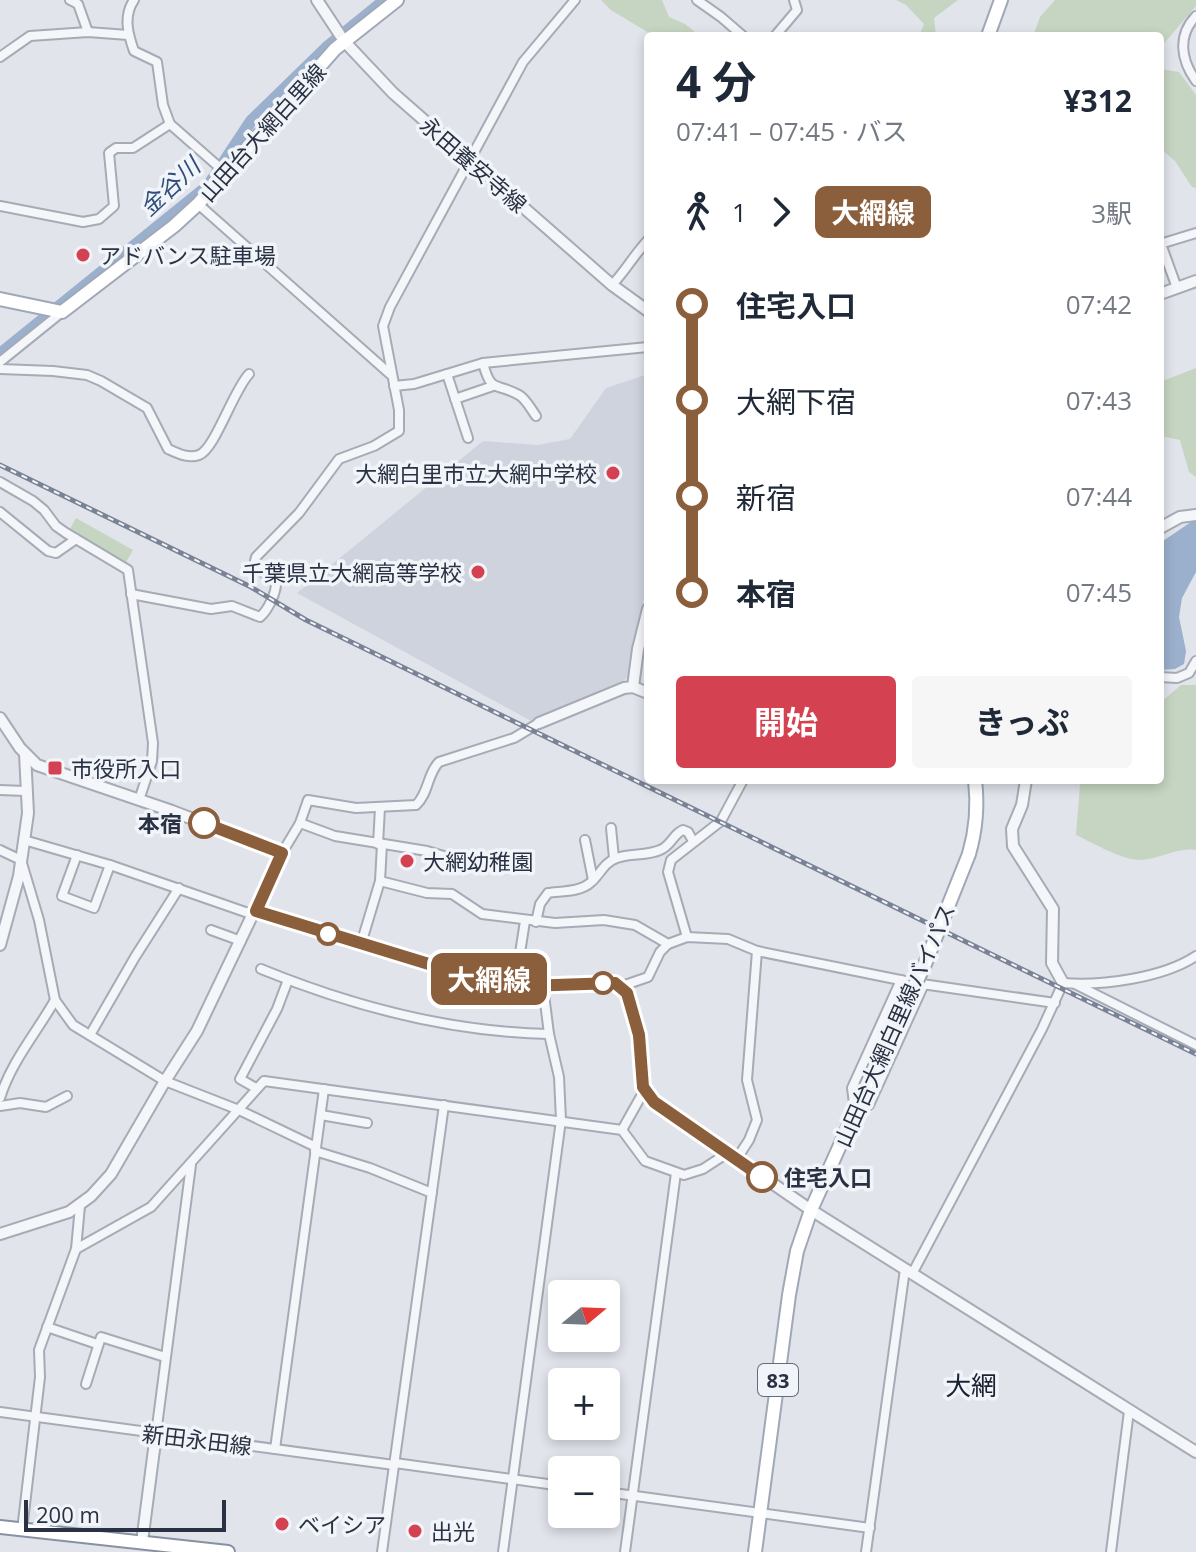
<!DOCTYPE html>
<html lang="ja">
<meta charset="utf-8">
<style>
body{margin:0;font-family:"Open Sans","Noto Sans JP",sans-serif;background:#f6f6f7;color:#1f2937;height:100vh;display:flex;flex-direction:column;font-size:30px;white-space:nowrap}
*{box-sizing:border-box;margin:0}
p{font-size:26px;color:#747a83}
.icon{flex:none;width:44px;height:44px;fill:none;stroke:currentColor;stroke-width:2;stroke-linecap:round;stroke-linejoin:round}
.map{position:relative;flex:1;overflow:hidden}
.sheet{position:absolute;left:644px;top:32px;width:520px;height:752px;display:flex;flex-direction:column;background:#fff;border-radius:8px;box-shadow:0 4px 12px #0003}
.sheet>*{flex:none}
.badge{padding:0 16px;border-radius:12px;font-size:28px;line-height:52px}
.needle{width:52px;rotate:71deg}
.fabs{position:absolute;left:548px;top:1280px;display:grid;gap:16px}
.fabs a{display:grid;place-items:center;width:72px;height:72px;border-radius:8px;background:#fff;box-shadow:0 4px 12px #0003;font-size:40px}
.scale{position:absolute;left:24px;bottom:20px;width:202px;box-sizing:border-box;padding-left:8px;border:4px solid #293143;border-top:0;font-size:22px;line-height:28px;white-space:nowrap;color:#293143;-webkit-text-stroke:6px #f1f4f8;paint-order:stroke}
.map>.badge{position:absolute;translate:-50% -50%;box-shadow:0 0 0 4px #fff}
.legs{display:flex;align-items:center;gap:12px;height:88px;padding:0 32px;font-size:26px}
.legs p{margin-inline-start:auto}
.headline{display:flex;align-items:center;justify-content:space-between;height:136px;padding:0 32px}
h1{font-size:44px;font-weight:700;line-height:60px}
.cta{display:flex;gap:16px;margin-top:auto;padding:16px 32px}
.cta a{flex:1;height:92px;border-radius:8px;background:#d44251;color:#fff;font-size:32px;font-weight:700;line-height:92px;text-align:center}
.cta a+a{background:#f6f6f7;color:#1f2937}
ul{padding:0 32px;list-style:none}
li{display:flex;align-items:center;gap:28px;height:96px;font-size:30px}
li i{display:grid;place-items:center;width:12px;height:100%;margin:0 10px;background:currentColor}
li i::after{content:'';width:20px;height:20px;margin:-10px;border:6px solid;border-radius:50%;background:#fff}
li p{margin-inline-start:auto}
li:first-child i{background:linear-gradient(#0000 50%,currentColor 0)}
li:last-child i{background:linear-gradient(currentColor 50%,#0000 0)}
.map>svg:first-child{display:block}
.built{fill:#cfd3dd}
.green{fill:#c6d5c2}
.water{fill:#9bb0cc}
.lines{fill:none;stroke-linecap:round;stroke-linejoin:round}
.river{stroke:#9bb0cc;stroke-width:12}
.minor-casing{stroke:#a6abb5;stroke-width:12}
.tertiary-casing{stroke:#a6abb5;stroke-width:14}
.primary-casing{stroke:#a0a8b7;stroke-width:16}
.trunk-casing{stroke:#8891a2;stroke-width:16}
.minor{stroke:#f4f6f9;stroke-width:8}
.tertiary{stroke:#f4f6f9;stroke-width:10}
.primary{stroke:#fff;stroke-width:12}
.trunk{stroke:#fff;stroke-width:12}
.rail-casing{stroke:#7a8395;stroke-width:5}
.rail{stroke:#f1f4f8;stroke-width:2;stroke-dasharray:6;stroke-linecap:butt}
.primary-bridge-casing{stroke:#a0a8b7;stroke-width:16;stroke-linecap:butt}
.primary-bridge{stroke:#fff;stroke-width:12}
.line-1-casing{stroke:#fff;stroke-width:18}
.line-1{stroke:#8b5e3c;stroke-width:12}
.poi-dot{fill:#d44251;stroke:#f1f4f8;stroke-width:3}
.stop-1-dot{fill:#fff;stroke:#8b5e3c;stroke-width:4}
.labels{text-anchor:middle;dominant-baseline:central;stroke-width:7;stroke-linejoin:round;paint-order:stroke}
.shield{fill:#f1f4f8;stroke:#656c79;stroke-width:2}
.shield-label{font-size:20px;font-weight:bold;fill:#293143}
.street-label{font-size:22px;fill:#293143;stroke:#f1f4f8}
.poi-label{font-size:22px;fill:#293143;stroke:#f1f4f8;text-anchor:start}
.stop-label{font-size:22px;font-weight:bold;fill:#293143;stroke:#f1f4f8;text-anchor:end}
.water-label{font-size:24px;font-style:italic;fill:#314e79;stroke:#f1f4f8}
.quarter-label{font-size:26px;fill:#1b2234;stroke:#f1f4f8}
</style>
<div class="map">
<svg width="1196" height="1552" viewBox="0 0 1196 1552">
<rect width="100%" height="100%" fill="#e1e4eb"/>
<polygon class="built" points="648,374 648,589 645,592 629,675 622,683 533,722 297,593 483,441 538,445 570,439 606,388"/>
<g class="green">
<polygon points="601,0 662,0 669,17 685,24 700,36 654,36 611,10"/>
<polygon points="896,0 958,0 934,18 936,36 919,36 924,24 906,5"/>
<polygon points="1055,0 1196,0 1196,6 1160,48 1160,36 1033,36 1040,17"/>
<polygon points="1160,69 1179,72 1196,95 1196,188 1192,187 1175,161 1160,148"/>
<polygon points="1196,368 1196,477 1189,472 1180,440 1160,436 1160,382"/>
<polygon points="76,518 133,550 125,564 69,531"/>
<path d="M1181 685H1196V850C1178 847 1159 859 1141 860 1124 861 1093 843 1076 835L1080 785 1077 780H1160V703Z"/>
</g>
<polygon class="water" points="1194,520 1196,520 1196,572 1182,598 1179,617 1186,651 1184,664 1175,669 1160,670 1160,543"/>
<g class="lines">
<polyline class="river" points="0,354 208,186 251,121 327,47 385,0"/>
<defs>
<g id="minor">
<polyline points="70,0 78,4 88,32"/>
<path d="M134 0C123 16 128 34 134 51L157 62 163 105 170 124 227 174"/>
<polyline points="697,0 721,17 743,36"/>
<path d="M1196 16C1177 36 1181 60 1196 81"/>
<polyline points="775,36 797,10 794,0"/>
<polyline points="0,57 30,36 88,32 128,35"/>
<polyline points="198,204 390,374"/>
<polyline points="0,206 83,222 99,219 114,206 109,153 116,148 133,148 170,124"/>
<polyline points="1160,244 1196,233"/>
<polyline points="1161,244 1177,288"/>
<path d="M612 285C626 270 634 255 648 240"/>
<polyline points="0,362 62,312"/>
<path d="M483 363C491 394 496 382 519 395 526 399 531 409 536 416"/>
<path d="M0 369 53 371 87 375 101 381 147 408 168 449C177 453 188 459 199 455 215 449 233 391 249 374"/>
<polyline points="447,374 468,438"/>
<polyline points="394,386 414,384 483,363 648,347"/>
<polyline points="455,399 493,386"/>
<polyline points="0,482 33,501 44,510 56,526 66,533 128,570 153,743 152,761 139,800"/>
<polyline points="0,512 48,551 56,553 76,539"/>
<path d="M131 594 211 609 232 606 260 617C268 610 277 592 276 581L258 569 255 561 256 557 299 513 339 459 374 446 399 431V410L383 326 390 307 523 62 575 0"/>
<polyline points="1160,677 1177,678 1189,673 1196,661"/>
<polyline points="0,790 25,791"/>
<polyline points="300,823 335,836 427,851 477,866"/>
<polyline points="611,828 614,858"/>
<polyline points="24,840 110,865 254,915"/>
<polyline points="585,840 593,880"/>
<polyline points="378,844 380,808"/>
<polyline points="0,850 21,860 39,920 55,1000 73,1025 165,1081 239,1110 316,1147"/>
<path d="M282 853 300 823 308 800 356 808 416 805C429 793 427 774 439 762L514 738 539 723"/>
<polyline points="77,855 62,896 94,908 110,865"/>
<polyline points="380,881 427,893 452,894 482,914 555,923 604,920 635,925 668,944"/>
<path d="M536 922 540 904 548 893C561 891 580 892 590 883 600 875 604 862 617 858 630 853 647 856 660 850 671 846 673 834 683 830L688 832 693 841"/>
<polyline points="211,930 241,941"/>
<polyline points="687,937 668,872 671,860 721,821 743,780"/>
<polyline points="361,944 380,881 382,844"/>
<path d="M261 969C354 1007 449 1032 549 1034"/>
<polyline points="901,980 852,1088 855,1111 869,1105 924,984"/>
<polyline points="1075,984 1196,1045"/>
<polyline points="515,985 525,921"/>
<polyline points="622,986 648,977 660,952 668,944 687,937 728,939 757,951 915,983 1055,1003"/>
<polyline points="90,1035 135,957 179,888"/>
<polyline points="256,1088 240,1079 277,1009 288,980"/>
<path d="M0 1098C11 1062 37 1032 55 1000"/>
<polyline points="0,1106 20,1103 46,1107 67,1096"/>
<polyline points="321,1115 367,1123"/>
<polyline points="622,1130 644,1091"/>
<polyline points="315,1151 370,1168 432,1193"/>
<polyline points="736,1160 749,1140 757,1120 747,1080 757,951"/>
<polyline points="76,1249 151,1207 264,1081 622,1130 645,1161 684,1175 703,1169 726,1154"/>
<path d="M912 1274 1042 1029 1063 983C1102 986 1163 978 1196 956"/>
<polyline points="47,1327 97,1344"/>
<polyline points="86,1384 101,1337 165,1357"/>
<polyline points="0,1412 394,1465"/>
<polyline points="156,1434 191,1165"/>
<polyline points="275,1449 324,1089"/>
<polyline points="395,1463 562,1486"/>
<polyline points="606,1492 870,1528"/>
<polyline points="22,1530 40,1377 39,1350 76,1249 80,1206"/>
<polyline points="382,1552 444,1105"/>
<polyline points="503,1552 561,1120 559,1077 549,1034 543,986"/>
<polyline points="625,1552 676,1173"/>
<polyline points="866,1552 905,1269"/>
<polyline points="1111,1552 1129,1411"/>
</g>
<g id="tertiary">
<polyline points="317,0 344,41 393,93 612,285 648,311"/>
<polyline points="1160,294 1196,281"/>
<polyline points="1160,528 1180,517 1196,515"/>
<polyline points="633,687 638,649 648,609"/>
<polyline points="0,718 20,748 37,765 172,811 282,853 197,1031 165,1081 111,1174 91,1196 69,1212 0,1234"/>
<polyline points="539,723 624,688 633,687 648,693"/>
<polyline points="1026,780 1022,805 1012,829 1013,846 1053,909 1052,963 1063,983"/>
<polyline points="256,911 432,965 509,983 526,986 615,983 627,993 635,1017 643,1087 654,1102 811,1210 1196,1452"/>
<polyline points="0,945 19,876 28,813 25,754"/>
<polyline points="142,1542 156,1434"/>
</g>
<g id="primary">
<polyline points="988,36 1001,0"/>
<polyline points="0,299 62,312 174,226 198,204 335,49 397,0"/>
<path d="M969 854C976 830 978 805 975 780"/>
<polyline points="755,1552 789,1295 797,1251 811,1210 867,1085"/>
</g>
<polyline id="trunk" points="0,1527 228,1552"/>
</defs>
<use href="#minor" class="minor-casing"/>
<use href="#tertiary" class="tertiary-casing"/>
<use href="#primary" class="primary-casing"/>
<use href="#trunk" class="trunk-casing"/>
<use href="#minor" class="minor"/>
<use href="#tertiary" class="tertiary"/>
<use href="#primary" class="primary"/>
<use href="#trunk" class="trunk"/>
<defs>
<polyline id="rail" points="0,465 251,587 306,620 1196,1054"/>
</defs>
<use href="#rail" class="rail-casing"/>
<use href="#rail" class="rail"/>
<defs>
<polyline id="primary-bridge" points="867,1085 925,964 969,854"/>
</defs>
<use href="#primary-bridge" class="primary-bridge-casing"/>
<use href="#primary-bridge" class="primary-bridge"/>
</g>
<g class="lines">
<defs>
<polyline id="line-1" points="204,823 282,853 256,911 432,965 509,983 526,986 615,983 627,993 639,1035 643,1087 654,1102 762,1177"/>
</defs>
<use href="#line-1" class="line-1-casing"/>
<use href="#line-1" class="line-1"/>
</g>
<g class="poi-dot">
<circle cx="83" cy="255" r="8"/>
<circle cx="613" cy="473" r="8"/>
<circle cx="478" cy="572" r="8"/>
<rect x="47" y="760" width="16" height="16" rx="4"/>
<circle cx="407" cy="861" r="8"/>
<circle cx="282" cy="1524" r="8"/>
<circle cx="415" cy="1531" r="8"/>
</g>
<g class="stop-1-dot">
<circle cx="204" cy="823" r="14"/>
<circle cx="328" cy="934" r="10"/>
<circle cx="603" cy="983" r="10"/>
<circle cx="762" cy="1177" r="14"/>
</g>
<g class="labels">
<rect class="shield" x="758" y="1364" width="40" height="32" rx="6"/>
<g class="shield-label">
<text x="778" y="1380">83</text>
</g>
<g class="street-label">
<text transform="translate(262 132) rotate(-48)">山田台大網白里線</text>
<text transform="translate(474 164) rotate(41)">永田養安寺線</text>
<text transform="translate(894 1025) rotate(-66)">山田台大網白里線バイパス</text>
<text transform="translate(197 1439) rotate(7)">新田永田線</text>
</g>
<g class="poi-label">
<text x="99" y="255">アドバンス駐車場</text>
<text x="597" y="473" text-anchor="end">大網白里市立大網中学校</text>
<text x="462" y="572" text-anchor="end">千葉県立大網高等学校</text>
<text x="71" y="768">市役所入口</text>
<text x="423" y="861">大網幼稚園</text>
<text x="298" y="1524">ベイシア</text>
<text x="431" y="1531">出光</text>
</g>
<g class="stop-label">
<text x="182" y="823">本宿</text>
<text x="784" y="1177" text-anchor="start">住宅入口</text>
</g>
<g class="water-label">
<text transform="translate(169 186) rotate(-43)">金谷川</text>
</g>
<g class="quarter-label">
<text x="971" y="1385">大網</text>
</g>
</g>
</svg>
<div class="fabs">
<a><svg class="needle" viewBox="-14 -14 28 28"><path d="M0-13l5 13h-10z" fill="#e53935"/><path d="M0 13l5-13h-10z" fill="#747a83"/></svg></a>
<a>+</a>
<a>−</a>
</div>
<div class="scale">200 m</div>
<b class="badge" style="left:489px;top:979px;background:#8b5e3c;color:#fff">大網線</b>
<section class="sheet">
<div class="headline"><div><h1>4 分</h1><p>07:41 – 07:45 · バス</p></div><b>¥312</b></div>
<div class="legs"><svg class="icon" aria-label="walk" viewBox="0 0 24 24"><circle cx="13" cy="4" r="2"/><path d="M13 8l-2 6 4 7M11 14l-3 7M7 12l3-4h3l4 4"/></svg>1<svg class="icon" aria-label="forward" viewBox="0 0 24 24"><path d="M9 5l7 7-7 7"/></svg><b class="badge" style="background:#8b5e3c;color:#fff">大網線</b><p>3駅</p></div>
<ul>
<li><i style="color:#8b5e3c"></i><b>住宅入口</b><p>07:42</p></li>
<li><i style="color:#8b5e3c"></i><span>大網下宿</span><p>07:43</p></li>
<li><i style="color:#8b5e3c"></i><span>新宿</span><p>07:44</p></li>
<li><i style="color:#8b5e3c"></i><b>本宿</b><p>07:45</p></li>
</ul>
<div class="cta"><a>開始</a><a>きっぷ</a></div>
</section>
</div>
